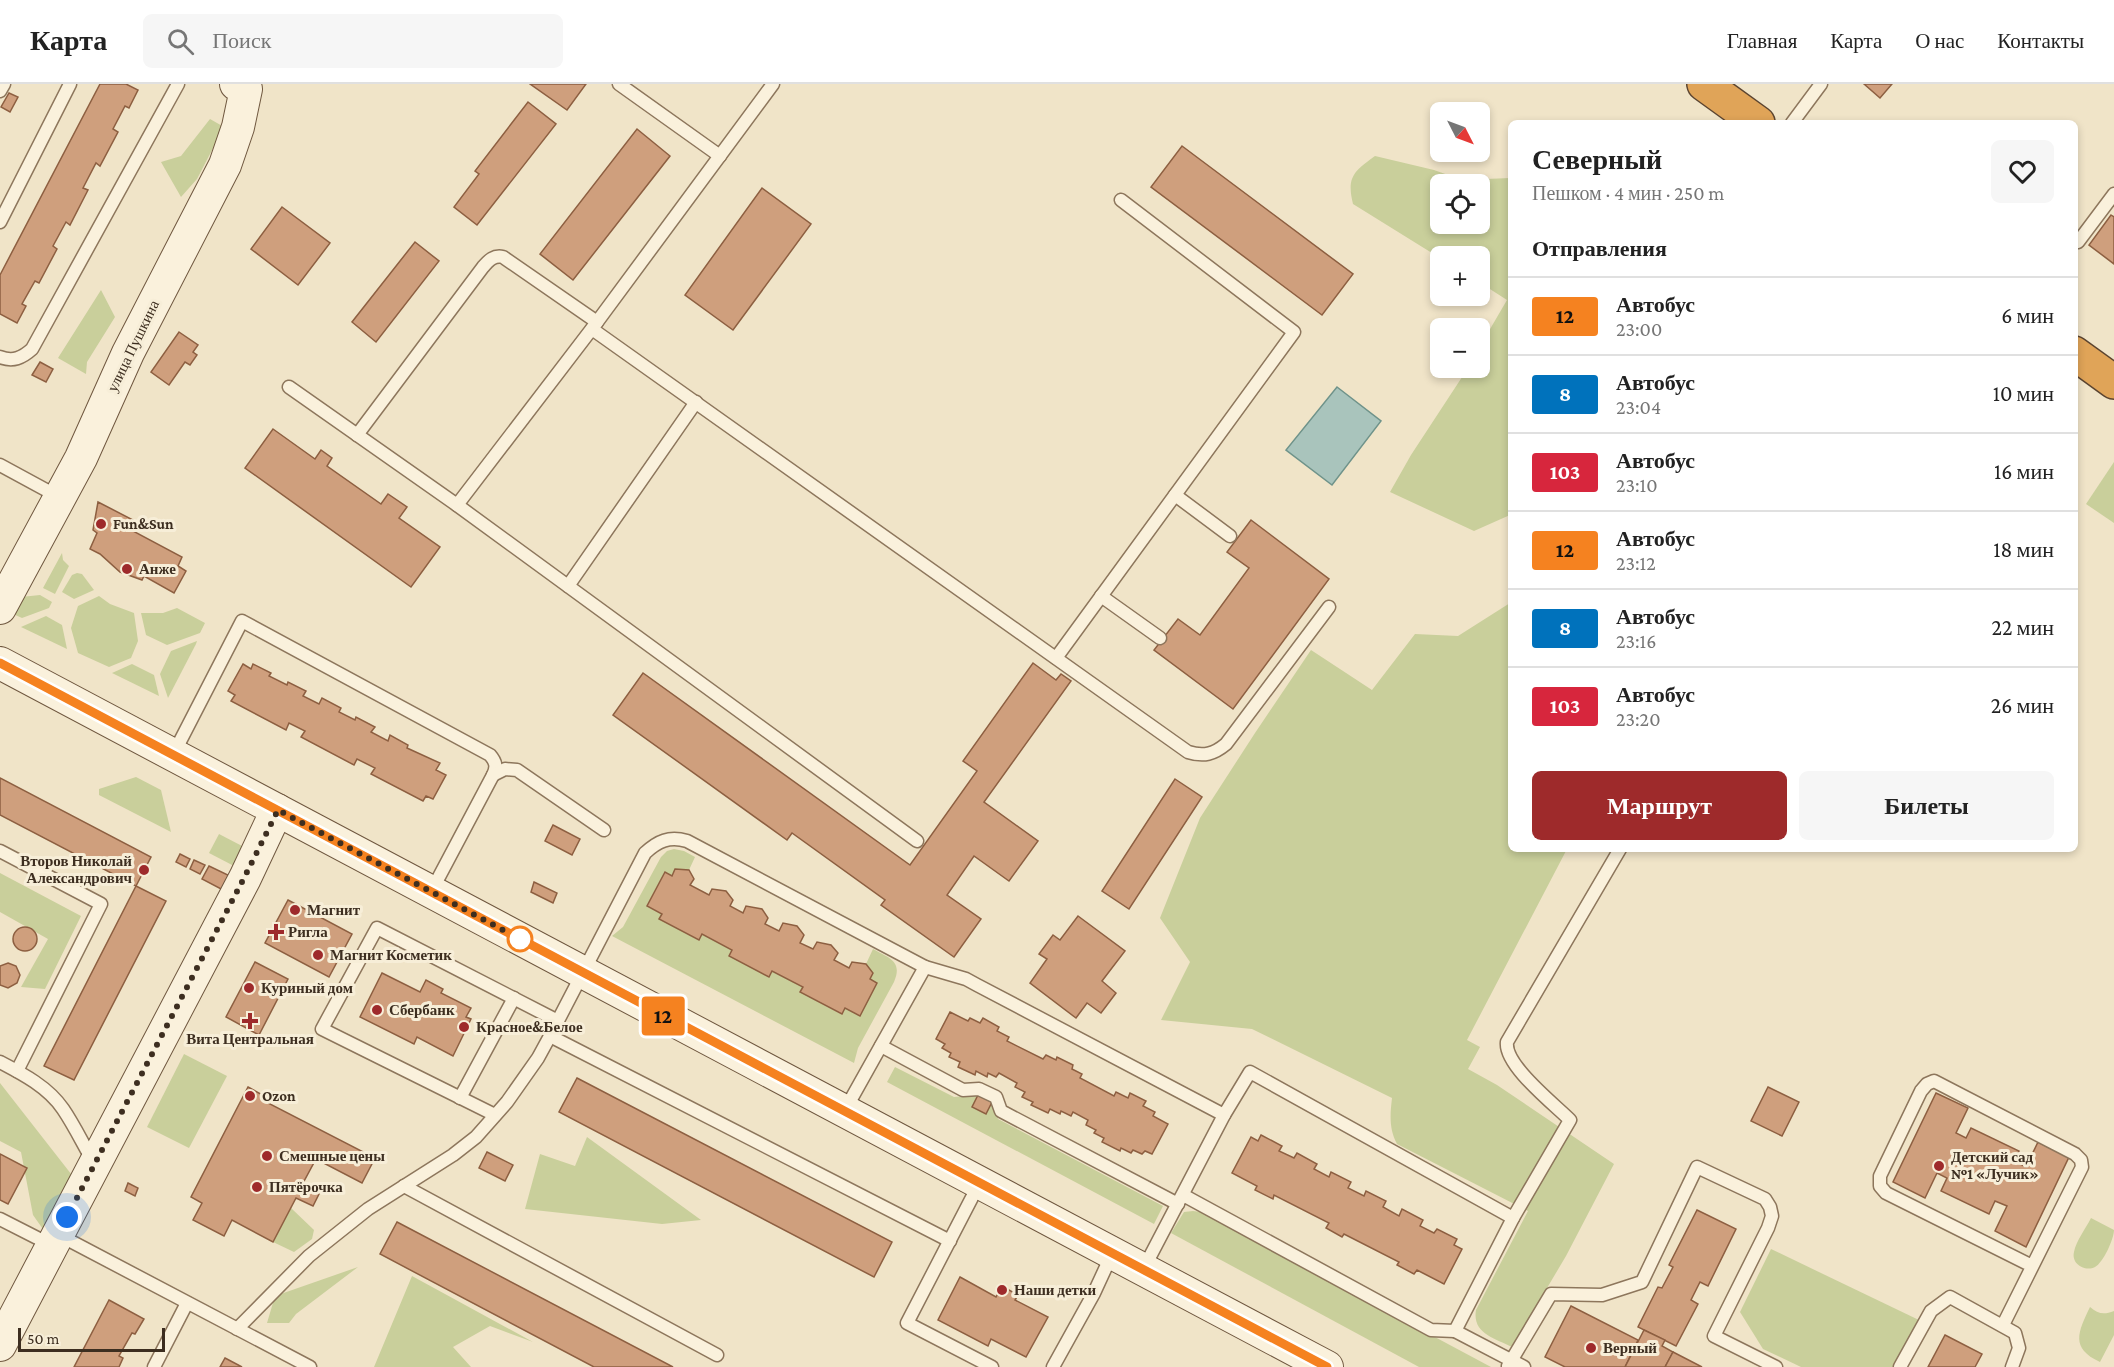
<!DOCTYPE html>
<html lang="ru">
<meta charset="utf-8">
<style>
body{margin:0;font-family:"Crimson Pro",serif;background:#f6f6f6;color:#222;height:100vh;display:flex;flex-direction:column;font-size:22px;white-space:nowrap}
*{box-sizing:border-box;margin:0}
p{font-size:20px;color:#767676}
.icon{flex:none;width:33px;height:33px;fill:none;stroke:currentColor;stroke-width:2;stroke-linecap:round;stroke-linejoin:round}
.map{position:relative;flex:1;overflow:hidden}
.details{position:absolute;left:1508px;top:36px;width:570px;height:732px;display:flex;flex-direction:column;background:#fff;border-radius:9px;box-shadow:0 3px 9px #0003}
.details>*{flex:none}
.badge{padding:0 12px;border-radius:4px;font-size:21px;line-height:39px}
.needle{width:39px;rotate:132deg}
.buttons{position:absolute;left:1430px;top:18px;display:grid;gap:12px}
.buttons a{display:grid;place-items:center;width:60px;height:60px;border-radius:9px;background:#fff;box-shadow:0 3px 9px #0003;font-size:30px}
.scale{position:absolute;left:18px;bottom:15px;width:147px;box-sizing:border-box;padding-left:6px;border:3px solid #3d2e20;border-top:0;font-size:16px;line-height:21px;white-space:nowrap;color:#3d2e20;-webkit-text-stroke:4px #f7eed8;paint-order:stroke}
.you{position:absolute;width:30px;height:30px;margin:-15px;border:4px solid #fff;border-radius:50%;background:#1a73e8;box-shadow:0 0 0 9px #1a73e833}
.map>.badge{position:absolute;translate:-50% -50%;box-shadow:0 0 0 3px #fff}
h2{padding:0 24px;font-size:22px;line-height:54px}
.round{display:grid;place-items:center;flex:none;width:63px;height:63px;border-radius:9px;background:#f6f6f6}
.head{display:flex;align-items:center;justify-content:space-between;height:102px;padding:0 24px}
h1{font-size:28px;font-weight:600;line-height:45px}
.button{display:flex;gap:12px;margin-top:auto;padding:12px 24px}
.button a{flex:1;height:69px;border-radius:9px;background:#9e2a2b;color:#fff;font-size:24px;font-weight:600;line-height:69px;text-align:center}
.button a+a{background:#f6f6f6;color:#222}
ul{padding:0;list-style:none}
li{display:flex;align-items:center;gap:18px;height:78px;padding:0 24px;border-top:2px solid #e0e0e0}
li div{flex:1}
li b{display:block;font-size:22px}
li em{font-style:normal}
li .badge{min-width:66px;font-weight:700;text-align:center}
header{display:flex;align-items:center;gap:36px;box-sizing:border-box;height:84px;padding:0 30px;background:#fff;border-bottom:2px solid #e0e0e0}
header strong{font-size:28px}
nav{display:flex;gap:33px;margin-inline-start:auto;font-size:21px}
.search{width:420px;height:54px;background:#f6f6f6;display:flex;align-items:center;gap:15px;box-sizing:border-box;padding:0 21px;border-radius:9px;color:#767676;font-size:22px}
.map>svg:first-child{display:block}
.green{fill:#c9cf9b;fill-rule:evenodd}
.water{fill:#a9c4bc;stroke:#6f938a;stroke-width:1.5}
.building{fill:#cf9f7d;stroke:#8d5f41;stroke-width:1.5}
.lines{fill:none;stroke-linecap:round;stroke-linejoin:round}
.lane-casing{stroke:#8d765c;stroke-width:15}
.secondary-casing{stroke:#6f573f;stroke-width:34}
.highway-casing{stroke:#5b4430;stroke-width:36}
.lane{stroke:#faf1dc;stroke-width:12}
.secondary{stroke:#faf1dc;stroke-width:32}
.highway{stroke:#e0a458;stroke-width:33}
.line-casing{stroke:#fff;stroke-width:14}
.line{stroke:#f58220;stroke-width:9}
.walk{stroke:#3d2e20;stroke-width:6;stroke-dasharray:0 10.8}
.poi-dot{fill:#9e2a2b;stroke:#f7eed8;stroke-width:2}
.stop-dot{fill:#fff;stroke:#f58220;stroke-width:3}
.labels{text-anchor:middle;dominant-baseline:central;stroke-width:6;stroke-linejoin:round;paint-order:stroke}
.street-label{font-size:15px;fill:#3d2e20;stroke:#f7eed8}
.poi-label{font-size:15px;font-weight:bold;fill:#3d2e20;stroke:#f7eed8;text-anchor:start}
</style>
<header>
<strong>Карта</strong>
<div class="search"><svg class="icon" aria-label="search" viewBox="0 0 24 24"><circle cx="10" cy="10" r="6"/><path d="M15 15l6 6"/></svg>Поиск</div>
<nav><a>Главная</a><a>Карта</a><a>О нас</a><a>Контакты</a></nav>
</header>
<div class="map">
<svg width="2114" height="1283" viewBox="0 0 2114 1283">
<rect width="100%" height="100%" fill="#f0e4c8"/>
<g class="green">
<polygon points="210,35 224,43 197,95 181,113 161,78 181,72"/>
<path d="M1375 72 1434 86 1462 96 1510 94V431L1474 447 1390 408 1411 371 1468 284H1479V264L1507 216 1479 198V172L1440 174 1353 120C1346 92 1355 87 1375 72ZM1440 100H1479V140H1440Z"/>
<polygon points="101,206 115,233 87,278 86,290 58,274"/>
<polygon points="2114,378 2114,439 2086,420"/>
<polygon points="62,469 63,476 69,482 55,510 43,504"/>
<polygon points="77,489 82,490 94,506 74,515 62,508 72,491"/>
<polygon points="40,511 52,518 49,524 22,534 11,529 21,513"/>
<polygon points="99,512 110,520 134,529 138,557 131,574 109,583 78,569 71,544 78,522"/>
<path d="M1510 519V765H1567L1467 956 1480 963 1468 985 1497 1001 1614 1080 1566 1172 1512 1263C1494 1254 1472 1249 1476 1226L1528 1127 1397 1060C1389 1045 1390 1031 1392 1014L1252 945 1161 936 1190 878 1160 834 1200 734 1255 649 1311 566 1372 606 1415 550 1458 552Z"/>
<polygon points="177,524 205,539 200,549 167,561 146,551 141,529 163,529"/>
<polygon points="46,532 62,541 67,565 21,543"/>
<polygon points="197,557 196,560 168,614 160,590 171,567"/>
<polygon points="132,580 154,591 159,612 112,589"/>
<polygon points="136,693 161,706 171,748 99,711 99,705"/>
<polygon points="219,750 244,763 234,782 209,769"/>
<path d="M674 765 684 767 695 773 689 786 675 785 672 792 665 788 647 821 662 830 660 835 698 856 702 850 732 866 729 872 769 893 772 887 803 903 800 908 841 930 845 924 860 932 877 899 870 895 873 889 866 880 873 865C889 874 903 877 894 898L858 964 854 979 612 852 623 843 661 773 667 767Z"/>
<polygon points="0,789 81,832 45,905 21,903 48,855 0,828"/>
<polygon points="184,970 227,992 189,1064 147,1043"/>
<polygon points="895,983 954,1013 978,1011 986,1029 992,1018 998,1035 1163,1122 1154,1140 887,998"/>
<polygon points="0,999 75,1095 45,1148 33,1131 21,1068 0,1057"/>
<polygon points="587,1053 701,1136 662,1140 525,1125 540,1070 575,1082"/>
<polygon points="291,1124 314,1146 312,1155 294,1168 273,1158"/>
<polygon points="1193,1127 1201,1128 1491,1283 1419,1283 1171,1149 1184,1128"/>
<path d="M2091 1134 2114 1146C2114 1155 2103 1179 2095 1183 2085 1188 2071 1180 2074 1168 2076 1157 2086 1144 2091 1134Z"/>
<polygon points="1771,1165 1921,1237 1897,1283 1801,1283 1763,1265 1740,1228"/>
<polygon points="358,1183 296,1230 289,1239 267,1239 275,1212"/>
<polygon points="412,1192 533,1258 490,1242 453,1263 471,1283 374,1283"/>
<path d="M2090 1223C2098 1230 2104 1231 2114 1227V1251L2100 1278C2070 1264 2078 1248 2090 1223Z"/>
</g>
<polygon class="water" points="1337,303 1381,337 1332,401 1286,366"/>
<g class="building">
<polygon points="100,0 126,0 138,6 129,24 125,22 113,45 118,48 100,82 96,79 83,104 88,106 70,141 66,138 53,162 57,165 39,199 35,197 22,220 26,222 17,239 0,230 0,191"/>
<polygon points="530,0 586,0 567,26"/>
<polygon points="1864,0 1892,0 1880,14"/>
<polygon points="9,9 18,13 10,28 1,23"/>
<polygon points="528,18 556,40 477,141 454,123 479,90 475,87"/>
<polygon points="637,45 670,72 573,196 540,170"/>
<polygon points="1182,62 1353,190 1322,231 1151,103"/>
<polygon points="762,104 811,140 733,246 685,211"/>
<polygon points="282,123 330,159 298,201 251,165"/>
<polygon points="2111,131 2114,133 2114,180 2089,161"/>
<polygon points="415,158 439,177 376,258 352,238"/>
<polygon points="179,248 198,261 193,268 197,271 190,281 185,278 169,301 151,288"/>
<polygon points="40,278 53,285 46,298 32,291"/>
<polygon points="273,345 315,375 321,366 332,374 327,382 381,420 388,410 407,423 399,434 440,463 411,503 245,384"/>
<polygon points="98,418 135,437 131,446 182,473 178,482 186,487 174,509 144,492 142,496 120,488 100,470 90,465 97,449 93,446"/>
<polygon points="1251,436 1329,495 1233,625 1154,566 1178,535 1200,551 1249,484 1227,468"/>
<polygon points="1033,579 1056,596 1061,590 1071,597 984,718 1038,757 1009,797 974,772 947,811 981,835 954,873 881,821 885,816 792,749 787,756 613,631 643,589 910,781 977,687 963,677"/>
<polygon points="243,580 251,585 253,580 271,589 269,592 287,601 288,598 306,607 303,612 319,620 322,614 341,624 339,628 355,636 356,633 375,643 371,648 388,657 390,651 408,661 407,664 440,679 436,686 446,691 433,715 426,712 423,717 371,690 375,684 357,675 354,681 301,653 305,647 289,639 286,646 231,617 235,611 228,607"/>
<polygon points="0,694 151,773 136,802 0,731"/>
<polygon points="1175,695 1202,713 1129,825 1102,807"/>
<polygon points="553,741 580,755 572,771 545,757"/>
<polygon points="180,770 190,775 186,783 176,778"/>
<polygon points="194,776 205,781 200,790 190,785"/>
<polygon points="209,782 230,792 223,806 202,795"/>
<polygon points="675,785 689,786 694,795 690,801 709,811 712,805 726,807 733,816 730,822 743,829 746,822 762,825 768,834 765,840 779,847 783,839 797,842 804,851 800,859 813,865 817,858 831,861 838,869 834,876 849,884 852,878 866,880 873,889 870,895 877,899 860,932 845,924 842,930 800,908 803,903 772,887 769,893 729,872 732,866 702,850 699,856 659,835 662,830 647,822 665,788 672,792"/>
<polygon points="534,798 557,809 553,819 531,808"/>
<polygon points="136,802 166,817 74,996 44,982"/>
<polygon points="288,816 352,850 329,893 265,859"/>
<polygon points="1078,832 1125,867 1102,897 1116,909 1101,929 1087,919 1076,934 1030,899 1047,875 1039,870 1053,851 1060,856"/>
<circle cx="25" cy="855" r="12"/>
<polygon points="255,878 288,895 259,951 226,933"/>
<polygon points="8,879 16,882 20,891 17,899 8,904 0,901 0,882"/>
<polygon points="382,889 420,908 426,896 443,905 441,909 471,924 466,933 471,935 453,972 417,953 414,960 360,933"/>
<polygon points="950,928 968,937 970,934 980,939 983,934 999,943 997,947 1009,953 1007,957 1043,975 1046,971 1056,976 1057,973 1073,981 1072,985 1082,990 1080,994 1114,1012 1116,1008 1128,1014 1130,1009 1146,1017 1143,1022 1155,1028 1153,1032 1168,1040 1152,1070 1145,1067 1142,1070 1133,1066 1131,1069 1121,1064 1120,1067 1102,1058 1104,1054 1094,1049 1096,1046 1086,1041 1088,1036 1073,1028 1071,1032 1061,1027 1060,1030 1050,1025 1048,1029 1031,1021 1033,1018 1022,1013 1025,1008 1015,1003 1017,999 999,989 996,993 988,989 987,993 976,987 975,991 958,983 960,978 949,973 951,969 942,964 945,960 936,955"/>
<polygon points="577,994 892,1158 874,1193 559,1028"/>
<polygon points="248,1003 268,1014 266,1018 375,1074 362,1099 316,1075 302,1101 319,1110 313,1122 296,1114 273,1158 232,1136 224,1152 193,1136 202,1119 191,1113"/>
<polygon points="1768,1003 1799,1018 1782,1052 1751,1037"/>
<polygon points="1936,1009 1968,1024 1956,1049 1966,1054 1971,1044 2019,1067 2014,1077 2026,1083 2038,1058 2069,1073 2026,1163 1995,1147 2007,1122 1995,1117 1989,1130 1941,1107 1947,1094 1937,1089 1925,1114 1893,1098"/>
<polygon points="978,1011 992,1018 986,1030 972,1023"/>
<polygon points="1261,1051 1282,1062 1279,1067 1294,1074 1297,1069 1317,1080 1314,1085 1329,1093 1331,1088 1351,1098 1348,1104 1364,1112 1366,1107 1386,1117 1383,1123 1399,1132 1402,1125 1423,1136 1420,1142 1434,1149 1437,1145 1457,1155 1454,1161 1462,1165 1444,1200 1417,1186 1414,1190 1397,1181 1399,1178 1344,1150 1342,1153 1326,1144 1329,1139 1274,1111 1273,1115 1255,1106 1257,1102 1232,1089 1251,1053 1258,1057"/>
<polygon points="487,1068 513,1081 505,1097 479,1084"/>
<polygon points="0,1070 27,1084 8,1120 0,1116"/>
<polygon points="128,1099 138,1104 135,1112 125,1107"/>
<polygon points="1697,1126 1736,1145 1708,1202 1700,1198 1691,1216 1698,1220 1676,1262 1638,1243 1658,1203 1662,1204 1673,1183 1669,1181"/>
<polygon points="397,1138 673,1283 594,1283 380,1170"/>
<polygon points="960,1193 996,1213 1002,1202 1018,1211 1015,1216 1048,1233 1026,1273 991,1255 988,1262 938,1236"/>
<polygon points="109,1216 144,1235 135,1250 132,1249 119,1272 123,1274 119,1283 74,1283"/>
<polygon points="1571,1222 1638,1256 1625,1283 1565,1283 1545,1273"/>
<polygon points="1644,1246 1665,1256 1662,1262 1673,1268 1665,1283 1625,1283"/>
<polygon points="1945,1251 1982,1270 1975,1283 1928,1283"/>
<polygon points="1673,1268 1702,1283 1665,1283"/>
<polygon points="225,1274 242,1283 220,1283"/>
</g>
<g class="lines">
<defs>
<g id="lane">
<polyline points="619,0 720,72"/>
<polyline points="0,7 4,0"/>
<polyline points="1792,39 1821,0"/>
<polyline points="0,138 70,0"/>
<polyline points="2078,158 2114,110"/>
<path d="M592 245 1188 668C1204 673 1214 670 1226 660L1329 523"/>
<path d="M0 273C13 278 22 274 32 265L178 0"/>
<polyline points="289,303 457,421 917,757"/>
<path d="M357 351 483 183C489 176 494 171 503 173L597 238"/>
<polyline points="0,381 59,413"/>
<polyline points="1175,411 1230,452"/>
<polyline points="457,421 597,238 773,0"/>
<polyline points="568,502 696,318"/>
<polyline points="1101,512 1160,554"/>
<polyline points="1056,574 1294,248 1121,116"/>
<path d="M174 669 242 537 490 671C496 678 497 683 493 691L431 808"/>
<polyline points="493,691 505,685 517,686 604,746"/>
<polyline points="0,767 101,820 17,987"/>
<polyline points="925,883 966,895 977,901 1224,1031"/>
<polyline points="550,952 950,1157"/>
<polyline points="881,962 963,1006 979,1005 996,1013 1001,1027 1178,1120"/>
<path d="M0 978C23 990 48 1003 63 1025 74 1041 83 1060 93 1077"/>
<polyline points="460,1014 514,914"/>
<polyline points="495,1031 322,945 377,844 558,937"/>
<polyline points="979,1100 907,1239 992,1283"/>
<polyline points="404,1102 717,1271"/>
<polyline points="1183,1111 1431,1246 1455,1247"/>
<path d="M1513 1134 1570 1036C1554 1020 1504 981 1507 958L1620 765"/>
<polyline points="0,1135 51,1161"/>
<polyline points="59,1151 310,1283"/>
<polyline points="1144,1184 1224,1031 1250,988 1513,1134 1455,1247 1524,1283"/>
<polyline points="2003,1241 2082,1083 2081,1076 2075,1070 1934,997 1927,1000 1921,1007 1880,1092 1880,1102 1886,1109 2032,1182"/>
<path d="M237 1245 309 1172 368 1125 453 1071 476 1053 507 1018 538 974 550 952 645 769C658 757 669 752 687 757L925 883 845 1026"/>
<polyline points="1508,1282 1551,1210 1602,1211 1642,1198 1697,1083 1765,1115 1770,1123 1772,1132 1768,1144 1714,1252 1776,1283"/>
<polyline points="154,1283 187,1219"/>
<polyline points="1053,1283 1094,1209 1112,1170"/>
<polyline points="1900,1283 1931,1227 1950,1213 2015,1249 2019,1264 2012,1283"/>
</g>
<g id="secondary">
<polyline points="0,524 81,374 128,269 225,81 238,43 246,5 236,0"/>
<polyline points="0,579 1327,1283"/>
<polyline points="0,1261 245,794 277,726"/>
</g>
<g id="highway">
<polyline points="1704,0 1758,39"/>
<polyline points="2074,269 2114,298"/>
</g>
</defs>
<use href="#lane" class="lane-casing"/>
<use href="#secondary" class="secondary-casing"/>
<use href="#highway" class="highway-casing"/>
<use href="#lane" class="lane"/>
<use href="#secondary" class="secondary"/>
<use href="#highway" class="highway"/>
</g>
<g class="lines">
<defs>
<polyline id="line" points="0,579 1327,1283"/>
</defs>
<use href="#line" class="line-casing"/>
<use href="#line" class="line"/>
<polyline class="walk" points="67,1133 244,794 278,726 520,855"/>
</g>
<g class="poi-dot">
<circle cx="101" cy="440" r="6"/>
<circle cx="127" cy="485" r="6"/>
<circle cx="144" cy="786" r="6"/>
<circle cx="295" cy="826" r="6"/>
<path d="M273 839h6v6h6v6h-6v6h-6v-6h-6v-6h6z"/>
<circle cx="318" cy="871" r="6"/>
<circle cx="249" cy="904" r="6"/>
<circle cx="377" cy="926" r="6"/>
<path d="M247 928h6v6h6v6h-6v6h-6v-6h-6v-6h6z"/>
<circle cx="464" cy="943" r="6"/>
<circle cx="250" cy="1012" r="6"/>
<circle cx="267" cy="1072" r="6"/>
<circle cx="1939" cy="1082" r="6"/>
<circle cx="257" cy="1103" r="6"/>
<circle cx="1002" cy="1206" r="6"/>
<circle cx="1591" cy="1264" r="6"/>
</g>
<circle class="stop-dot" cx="520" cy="855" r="12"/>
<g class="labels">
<g class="street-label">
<text transform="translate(133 262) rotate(-64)">улица Пушкина</text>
</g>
<g class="poi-label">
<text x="113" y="440">Fun&amp;Sun</text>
<text x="139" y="485">Анже</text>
<text x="132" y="777" text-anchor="end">Второв Николай<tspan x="132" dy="17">Александрович</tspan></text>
<text x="307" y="826">Магнит</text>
<text x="288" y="848">Ригла</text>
<text x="330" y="871">Магнит Косметик</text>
<text x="261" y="904">Куриный дом</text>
<text x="389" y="926">Сбербанк</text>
<text x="476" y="943">Красное&amp;Белое</text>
<text x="250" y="955" text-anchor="middle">Вита Центральная</text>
<text x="262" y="1012">Ozon</text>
<text x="279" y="1072">Смешные цены</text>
<text x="1951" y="1073">Детский сад<tspan x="1951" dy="17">№1 «Лучик»</tspan></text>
<text x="269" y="1103">Пятёрочка</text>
<text x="1014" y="1206">Наши детки</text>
<text x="1603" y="1264">Верный</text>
</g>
</g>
</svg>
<div class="buttons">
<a><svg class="needle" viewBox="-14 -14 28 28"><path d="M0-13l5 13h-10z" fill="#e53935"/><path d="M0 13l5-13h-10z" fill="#767676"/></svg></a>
<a><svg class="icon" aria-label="locate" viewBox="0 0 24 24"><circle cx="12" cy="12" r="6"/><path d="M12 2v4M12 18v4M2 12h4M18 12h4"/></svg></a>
<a>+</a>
<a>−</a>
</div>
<div class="scale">50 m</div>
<div class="you" style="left:67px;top:1133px"></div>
<b class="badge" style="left:663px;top:932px;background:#f58220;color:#111">12</b>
<section class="details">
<div class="head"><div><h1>Северный</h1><p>Пешком · 4 мин · 250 m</p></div><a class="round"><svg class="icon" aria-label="heart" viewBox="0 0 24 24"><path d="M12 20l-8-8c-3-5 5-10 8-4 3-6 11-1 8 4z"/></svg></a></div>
<h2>Отправления</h2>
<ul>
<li><span class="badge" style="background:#f58220;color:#111">12</span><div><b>Автобус</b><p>23:00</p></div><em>6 мин</em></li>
<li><span class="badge" style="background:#0072bc;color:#fff">8</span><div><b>Автобус</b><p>23:04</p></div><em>10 мин</em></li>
<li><span class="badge" style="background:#d7263d;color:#fff">103</span><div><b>Автобус</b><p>23:10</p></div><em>16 мин</em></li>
<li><span class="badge" style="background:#f58220;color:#111">12</span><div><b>Автобус</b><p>23:12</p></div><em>18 мин</em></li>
<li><span class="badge" style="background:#0072bc;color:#fff">8</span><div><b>Автобус</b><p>23:16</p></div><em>22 мин</em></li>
<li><span class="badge" style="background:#d7263d;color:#fff">103</span><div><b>Автобус</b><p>23:20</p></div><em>26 мин</em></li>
</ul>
<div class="button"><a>Маршрут</a><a>Билеты</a></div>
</section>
</div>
